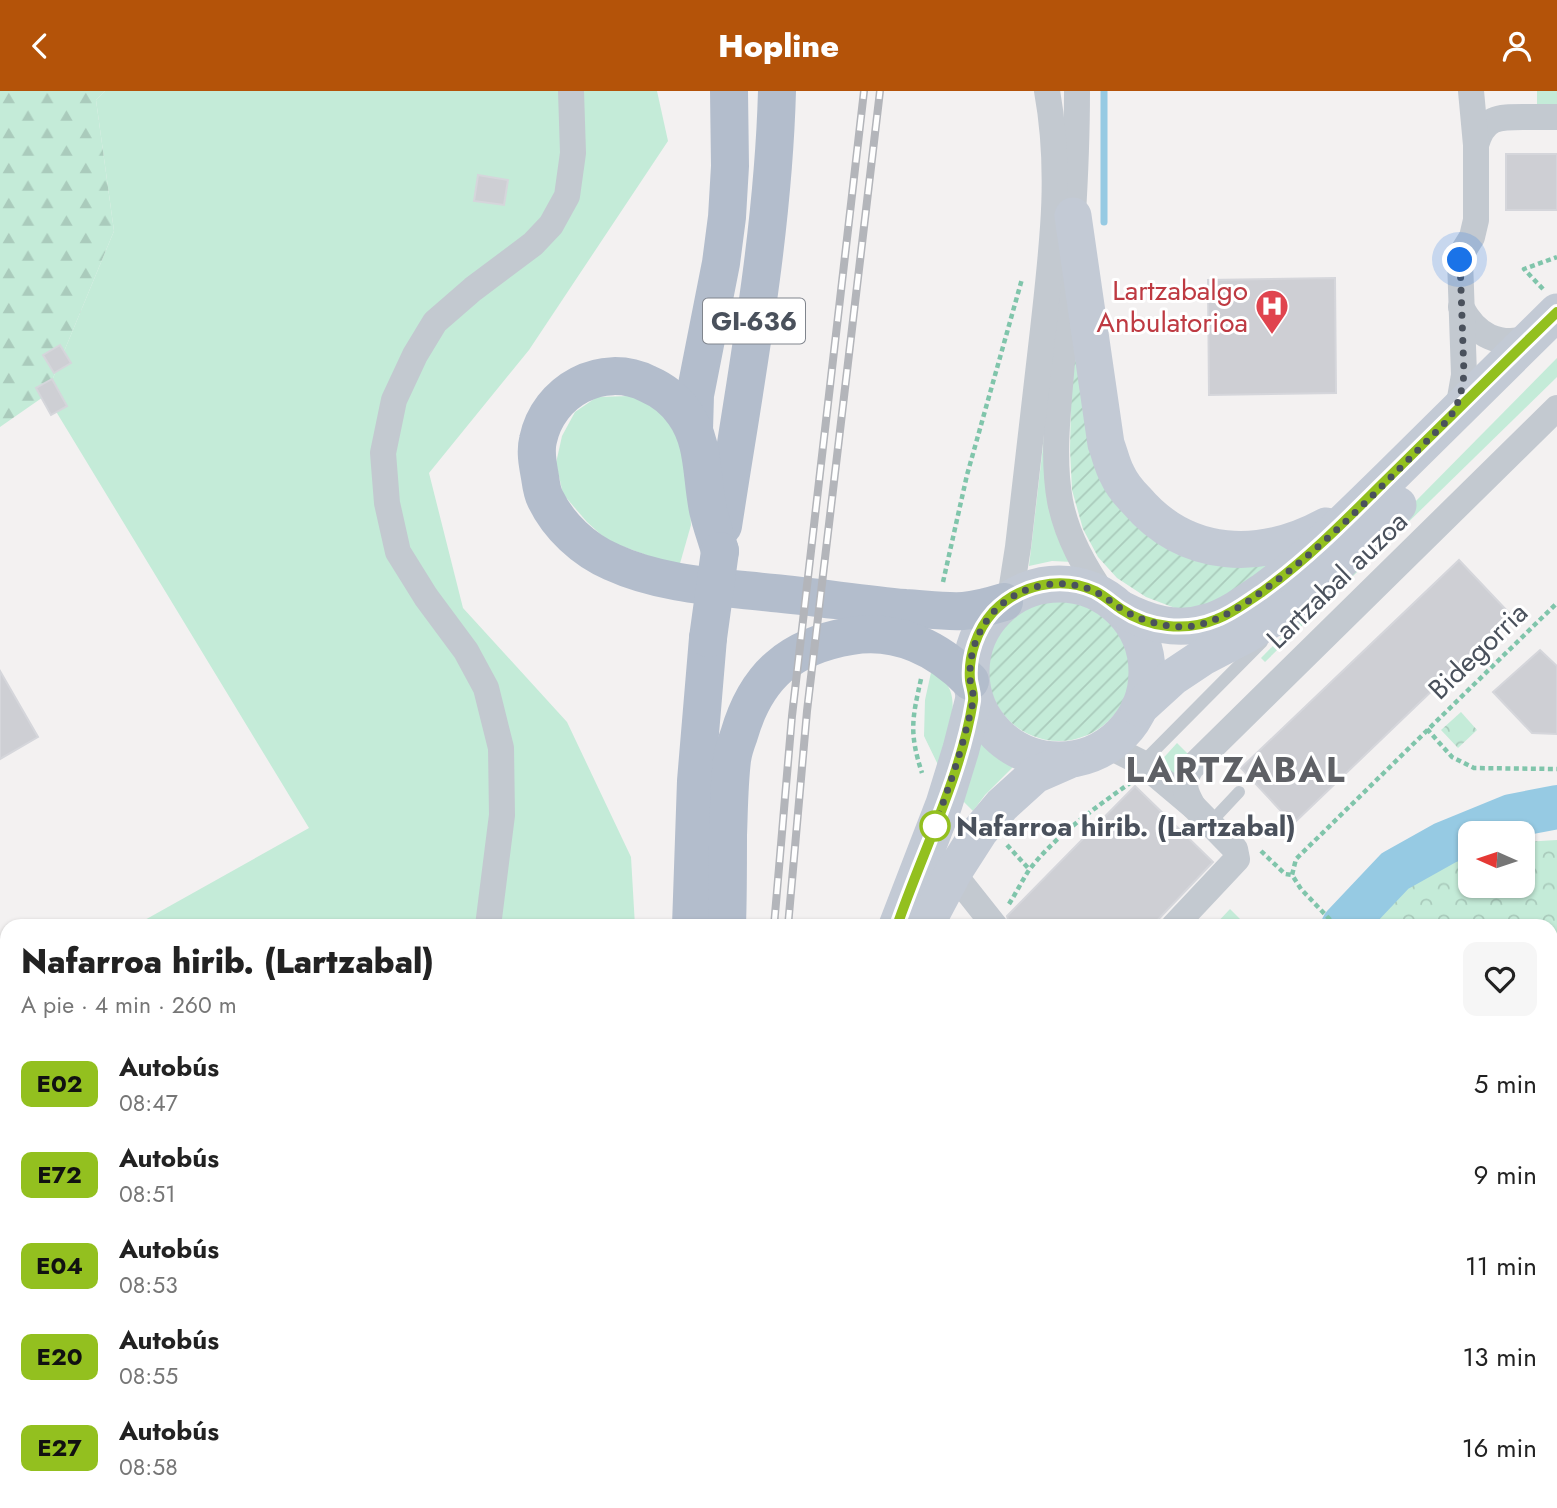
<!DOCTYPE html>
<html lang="es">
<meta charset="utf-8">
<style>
body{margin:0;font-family:Jost,sans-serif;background:#f6f6f6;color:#222;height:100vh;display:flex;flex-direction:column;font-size:26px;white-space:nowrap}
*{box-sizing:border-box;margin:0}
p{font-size:23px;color:#767676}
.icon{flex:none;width:38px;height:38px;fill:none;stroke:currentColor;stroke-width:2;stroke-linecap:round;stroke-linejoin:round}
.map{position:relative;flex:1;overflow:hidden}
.details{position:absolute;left:0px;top:828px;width:1558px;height:590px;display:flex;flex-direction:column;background:#fff;border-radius:21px 21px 0 0;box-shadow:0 2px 5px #0004}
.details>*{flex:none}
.badge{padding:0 14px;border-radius:10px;font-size:24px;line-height:46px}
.needle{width:46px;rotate:273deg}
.controls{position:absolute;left:1458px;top:730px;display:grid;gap:14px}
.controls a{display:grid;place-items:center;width:77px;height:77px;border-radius:14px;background:#fff;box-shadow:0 2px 5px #0004;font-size:35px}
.you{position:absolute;width:35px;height:35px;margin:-18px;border:5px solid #fff;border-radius:50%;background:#1a73e8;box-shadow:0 0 0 10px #1a73e833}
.map>.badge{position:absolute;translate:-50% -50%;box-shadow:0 0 0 4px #fff}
.round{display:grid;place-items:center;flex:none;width:74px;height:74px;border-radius:14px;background:#f6f6f6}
.overview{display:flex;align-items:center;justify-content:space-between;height:119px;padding:0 21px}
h1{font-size:33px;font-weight:800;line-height:52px}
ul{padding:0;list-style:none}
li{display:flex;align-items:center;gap:21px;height:91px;padding:0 21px}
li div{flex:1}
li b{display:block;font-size:26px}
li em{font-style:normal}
li .badge{min-width:77px;font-weight:700;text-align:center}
header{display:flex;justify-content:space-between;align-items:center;height:91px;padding:0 21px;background:#b45309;color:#fff;font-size:32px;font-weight:800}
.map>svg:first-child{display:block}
.grass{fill:#c4ebd8}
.forest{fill:url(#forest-firs)}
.park{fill:url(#park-crowns)}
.garden{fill:url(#garden-furrows)}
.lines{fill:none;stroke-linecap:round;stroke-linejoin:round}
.stream{stroke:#96cae3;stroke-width:7}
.river{stroke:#96cae3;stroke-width:44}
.building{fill:#cecfd4;stroke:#d5d6db;stroke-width:2}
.path{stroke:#80c5ab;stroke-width:4.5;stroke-dasharray:5 3.5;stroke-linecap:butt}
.service{stroke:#c3c9d0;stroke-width:12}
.minor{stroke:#c3c9d0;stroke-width:26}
.secondary{stroke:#c3cad5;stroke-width:37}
.primary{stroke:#b3bdcc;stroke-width:38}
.rail-casing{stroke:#b3b5ba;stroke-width:8}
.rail{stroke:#fff;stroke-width:5;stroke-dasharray:16;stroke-linecap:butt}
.primary-bridge{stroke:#b3bdcc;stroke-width:38}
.line-casing{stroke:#fff;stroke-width:16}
.line{stroke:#93c01f;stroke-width:10}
.walk{stroke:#4a515c;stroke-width:7;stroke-dasharray:0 12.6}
.stop-dot{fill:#fff;stroke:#93c01f;stroke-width:3.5}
.labels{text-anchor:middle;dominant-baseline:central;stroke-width:6;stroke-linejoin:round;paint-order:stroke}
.shield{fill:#fff;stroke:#80858d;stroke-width:2}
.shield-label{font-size:26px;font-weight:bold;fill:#4a515c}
.health-label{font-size:28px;fill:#be3a42;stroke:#fff;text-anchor:end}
.street-label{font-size:28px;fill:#4a515c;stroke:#fff}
.stop-label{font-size:28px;font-weight:bold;fill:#4a515c;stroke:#fff;text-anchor:start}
.district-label{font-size:35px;font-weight:bold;letter-spacing:2px;fill:#5e6065;stroke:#fff}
</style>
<header><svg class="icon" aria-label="back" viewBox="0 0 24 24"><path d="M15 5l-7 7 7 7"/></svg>Hopline<svg class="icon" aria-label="person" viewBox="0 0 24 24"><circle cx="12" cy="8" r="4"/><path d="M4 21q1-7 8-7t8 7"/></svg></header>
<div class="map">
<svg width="1557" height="1417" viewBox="0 0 1557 1417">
<defs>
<pattern id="forest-firs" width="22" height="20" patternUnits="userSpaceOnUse" patternTransform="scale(1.75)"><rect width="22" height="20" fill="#c4ebd8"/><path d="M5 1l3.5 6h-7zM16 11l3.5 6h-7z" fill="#aacbbc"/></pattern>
<pattern id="park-crowns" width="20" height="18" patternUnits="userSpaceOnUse" patternTransform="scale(1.75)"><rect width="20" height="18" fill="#c4ebd8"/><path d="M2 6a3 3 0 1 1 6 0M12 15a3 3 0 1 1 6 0" fill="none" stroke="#aacbbc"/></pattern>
<pattern id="garden-furrows" width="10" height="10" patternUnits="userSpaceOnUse" patternTransform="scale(1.75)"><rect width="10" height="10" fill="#c4ebd8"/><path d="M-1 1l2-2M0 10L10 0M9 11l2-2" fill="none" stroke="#aacbbc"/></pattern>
</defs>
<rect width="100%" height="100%" fill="#f3f1f1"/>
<g class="grass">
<polygon points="105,0 657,0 668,50 529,259 429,382 463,517 567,631 631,766 635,835 134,835 309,737 46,304 114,140 96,9"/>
<rect x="1537" y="0" width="20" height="17"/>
<polygon points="1557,267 1557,286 1265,571 1261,567"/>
<polygon points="630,305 656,316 676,340 688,386 691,434 679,476 608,450 587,431 563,403 556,372 562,345 575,321 597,306"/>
<polygon points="1047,321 1073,471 1052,470 1029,475"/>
<path d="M932 577C939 583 946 590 950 599 958 618 946 661 942 682L924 645 925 609Z"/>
<path d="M976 644C989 657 1000 666 1017 672L985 704 973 720 958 705Z"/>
<polygon points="1177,652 1189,664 1175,682 1169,682 1158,673"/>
<polygon points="1230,818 1247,835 1214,835"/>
<polygon points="7,906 7,1410 665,1410 666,1417 0,1417 0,909"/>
</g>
<polygon class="forest" points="0,0 105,0 96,9 114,140 46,304 0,336"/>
<g class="park">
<polygon points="1461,621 1477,639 1458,657 1441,639"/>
<polygon points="1557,749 1557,874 1551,875 1550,835 1364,835 1397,802 1470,759 1470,794 1522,794 1523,751"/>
<polygon points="1551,1102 1557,1102 1557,1417 1478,1417 1478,1411 1550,1410"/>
<polygon points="993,1411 1317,1410 1317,1417 994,1417"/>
</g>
<g class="garden">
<polygon points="1076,245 1131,422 1282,464 1243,499 1203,518 1175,517 1146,506 1117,487 1098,466 1083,438 1072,399 1070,358 1071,313"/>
<circle cx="1059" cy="579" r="71"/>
</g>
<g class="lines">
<g class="stream">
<polyline points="1104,0 1104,131"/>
<polyline points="1550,1178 1557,1165"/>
<polyline points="1525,1410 1527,1417"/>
</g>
<g class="river">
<polyline points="1343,835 1395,780 1445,752 1511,725 1557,716"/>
<polyline points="927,1410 928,1417"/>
</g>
</g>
<g class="building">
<rect x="1506" y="63" width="51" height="56"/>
<polygon points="478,84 508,89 504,114 474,110"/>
<polygon points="1335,187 1336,302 1209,304 1208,189"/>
<polygon points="60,254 71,272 54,282 43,264"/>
<polygon points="52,288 67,315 51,324 36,297"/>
<polygon points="1459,469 1511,524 1293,733 1241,677"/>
<polygon points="1540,559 1557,575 1557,643 1532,642 1493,601"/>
<polygon points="0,580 38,646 0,668"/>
<polygon points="1135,695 1213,771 1152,835 1010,835 1007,825"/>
</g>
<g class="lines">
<g class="path">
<polyline points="1543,198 1524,178 1557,166"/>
<polyline points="943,491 967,384 1022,188"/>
<path d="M921 588C912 628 909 642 922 682"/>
<polyline points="1427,638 1452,666 1474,677 1557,678"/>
<polyline points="1007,754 1030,779"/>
<polyline points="1261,760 1285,783 1292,784"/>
<path d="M1009 813C1016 802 1022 790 1029 779 1056 744 1095 717 1130 692"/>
<polyline points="1336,835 1301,798 1292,784 1296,768 1557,512"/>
<polyline points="1550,843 1557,840"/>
<polyline points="1550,952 1557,952"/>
<polyline points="1550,1110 1557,1111"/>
<polyline points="1550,1359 1557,1356"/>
<polyline points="1068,1410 1068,1417"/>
<polyline points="1255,1410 1255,1417"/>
<polyline points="1109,1417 1113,1410"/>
<polyline points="1329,1417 1329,1410"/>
<polyline points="1481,1417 1481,1410"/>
</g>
<g class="service">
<polyline points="1142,672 1262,551"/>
<polyline points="1210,732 1239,701"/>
</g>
<g class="minor">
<path d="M1077 0C1077 86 1070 171 1063 256 1060 307 1051 360 1060 410 1067 446 1085 477 1105 506"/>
<path d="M1476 54C1484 26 1498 26 1523 26 1534 26 1546 26 1557 26"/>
<path d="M1461 216C1476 245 1499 256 1530 247"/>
<polyline points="1453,321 1460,307 1464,284 1460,169 1462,162 1472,146 1476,129 1476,54 1471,0"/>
<path d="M1010 507 1018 456C1026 384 1035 311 1043 239 1052 157 1062 82 1047 0"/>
<polyline points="1108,655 1142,672 1193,715 1235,758 1237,768 1174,835"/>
<path d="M1193 715C1184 699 1182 693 1191 677L1557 317"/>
<polyline points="953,782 995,835"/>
<polyline points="488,835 502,724 501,657 486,597 466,560 426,506 398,461 387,412 383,362 394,309 415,264 435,231 473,198 533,153 551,134 567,105 573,62 571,0"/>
<polyline points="1550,910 1557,909"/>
<polyline points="0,946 7,945"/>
<polyline points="1358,1417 1358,1410"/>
</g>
<g class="secondary">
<path d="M1073 125 1106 353C1110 363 1112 374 1117 383 1121 392 1129 402 1136 409 1187 469 1261 470 1326 435"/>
<circle cx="1059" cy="581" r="88"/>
<path d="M1121 518C1148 532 1176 541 1208 531 1228 525 1246 512 1263 500 1309 467 1349 426 1390 386 1445 331 1501 276 1557 221"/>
<polyline points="1139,617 1173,586 1203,566 1249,542 1298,512 1398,414"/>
<polyline points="897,835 944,713 961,658 974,607"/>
<polyline points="925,835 953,782 980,740 1002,714 1035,684 1067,670"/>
<polyline points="861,1410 862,1417"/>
</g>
<g class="primary">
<polyline points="694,339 695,304 721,172 727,126 730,75 729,0"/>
<path d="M723 435C745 291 773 146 777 0"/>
<path d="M720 460C716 446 711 433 708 419 701 386 705 351 684 322 675 309 662 299 648 293 602 270 548 300 538 349 535 361 538 375 540 386 541 393 542 401 545 407 558 435 584 459 612 471 662 494 719 496 773 502 817 506 861 513 905 517 924 518 944 521 963 520 977 519 991 515 1004 511"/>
<polyline points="691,835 696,690 708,547"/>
<path d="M727 835C728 805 728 774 728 744 729 719 729 694 732 669 733 661 736 652 739 644 756 585 790 555 851 545 897 537 939 558 970 590"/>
<polyline points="716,1417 717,1410"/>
</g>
<defs>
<g id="rail">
<polyline points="774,835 792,625 864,0"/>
<polyline points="788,835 807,620 880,0"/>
<polyline points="759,1417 759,1410"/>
<polyline points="773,1417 774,1410"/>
</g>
</defs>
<use href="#rail" class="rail-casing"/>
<use href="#rail" class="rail"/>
<polyline class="primary-bridge" points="708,547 720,460"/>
</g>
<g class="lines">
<defs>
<path id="line" d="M897 835C922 762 961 686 973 610 974 603 971 596 970 589 968 565 977 539 993 521 1019 494 1060 484 1095 500 1105 505 1112 512 1121 518 1149 537 1186 541 1217 528 1233 522 1248 510 1262 501 1305 470 1342 433 1380 395 1439 337 1497 279 1557 221"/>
</defs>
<use href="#line" class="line-casing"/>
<use href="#line" class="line"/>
<path class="walk" d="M935 735C946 703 958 672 966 639 968 630 972 619 973 609 974 602 971 595 970 588 969 565 976 542 991 524 1016 494 1061 484 1096 501 1106 506 1114 513 1123 519 1144 531 1169 538 1193 535 1220 530 1242 515 1264 499 1332 450 1390 386 1450 327L1460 307 1464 284 1460 169"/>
</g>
<defs>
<symbol id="hospital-pin" viewBox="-11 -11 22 30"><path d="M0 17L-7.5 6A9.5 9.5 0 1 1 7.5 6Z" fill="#e0444e" stroke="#fff"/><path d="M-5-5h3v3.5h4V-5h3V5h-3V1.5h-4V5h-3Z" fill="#fff"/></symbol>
</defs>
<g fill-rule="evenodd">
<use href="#hospital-pin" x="1253" y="196" width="38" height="52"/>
</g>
<circle class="stop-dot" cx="935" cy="735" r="14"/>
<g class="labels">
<rect class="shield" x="703" y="207.5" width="102" height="45" rx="5"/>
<g class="shield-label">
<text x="754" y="230">GI-636</text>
</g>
<g class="health-label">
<text x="1248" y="199">Lartzabalgo<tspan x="1248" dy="32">Anbulatorioa</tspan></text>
</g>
<g class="street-label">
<text transform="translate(1337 489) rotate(-44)">Lartzabal auzoa</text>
<text transform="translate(1478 560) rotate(-44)">Bidegorria</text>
</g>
<g class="stop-label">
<text x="956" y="735">Nafarroa hirib. (Lartzabal)</text>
</g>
<g class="district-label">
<text x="1236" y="679">LARTZABAL</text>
</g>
</g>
</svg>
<div class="controls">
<a><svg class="needle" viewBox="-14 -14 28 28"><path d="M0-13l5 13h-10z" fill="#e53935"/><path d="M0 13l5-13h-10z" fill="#767676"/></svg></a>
</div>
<div class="you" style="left:1460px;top:169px"></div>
<section class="details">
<div class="overview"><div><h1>Nafarroa hirib. (Lartzabal)</h1><p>A pie · 4 min · 260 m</p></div><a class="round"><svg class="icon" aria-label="heart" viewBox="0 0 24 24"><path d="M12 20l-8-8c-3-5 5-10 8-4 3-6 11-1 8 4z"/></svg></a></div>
<ul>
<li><span class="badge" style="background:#93c01f;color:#111">E02</span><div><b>Autobús</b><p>08:47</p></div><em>5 min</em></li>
<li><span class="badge" style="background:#93c01f;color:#111">E72</span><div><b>Autobús</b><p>08:51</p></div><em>9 min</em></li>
<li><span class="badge" style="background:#93c01f;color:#111">E04</span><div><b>Autobús</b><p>08:53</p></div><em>11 min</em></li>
<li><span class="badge" style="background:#93c01f;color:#111">E20</span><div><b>Autobús</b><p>08:55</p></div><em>13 min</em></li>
<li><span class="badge" style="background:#93c01f;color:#111">E27</span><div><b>Autobús</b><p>08:58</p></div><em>16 min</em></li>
</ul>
</section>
</div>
